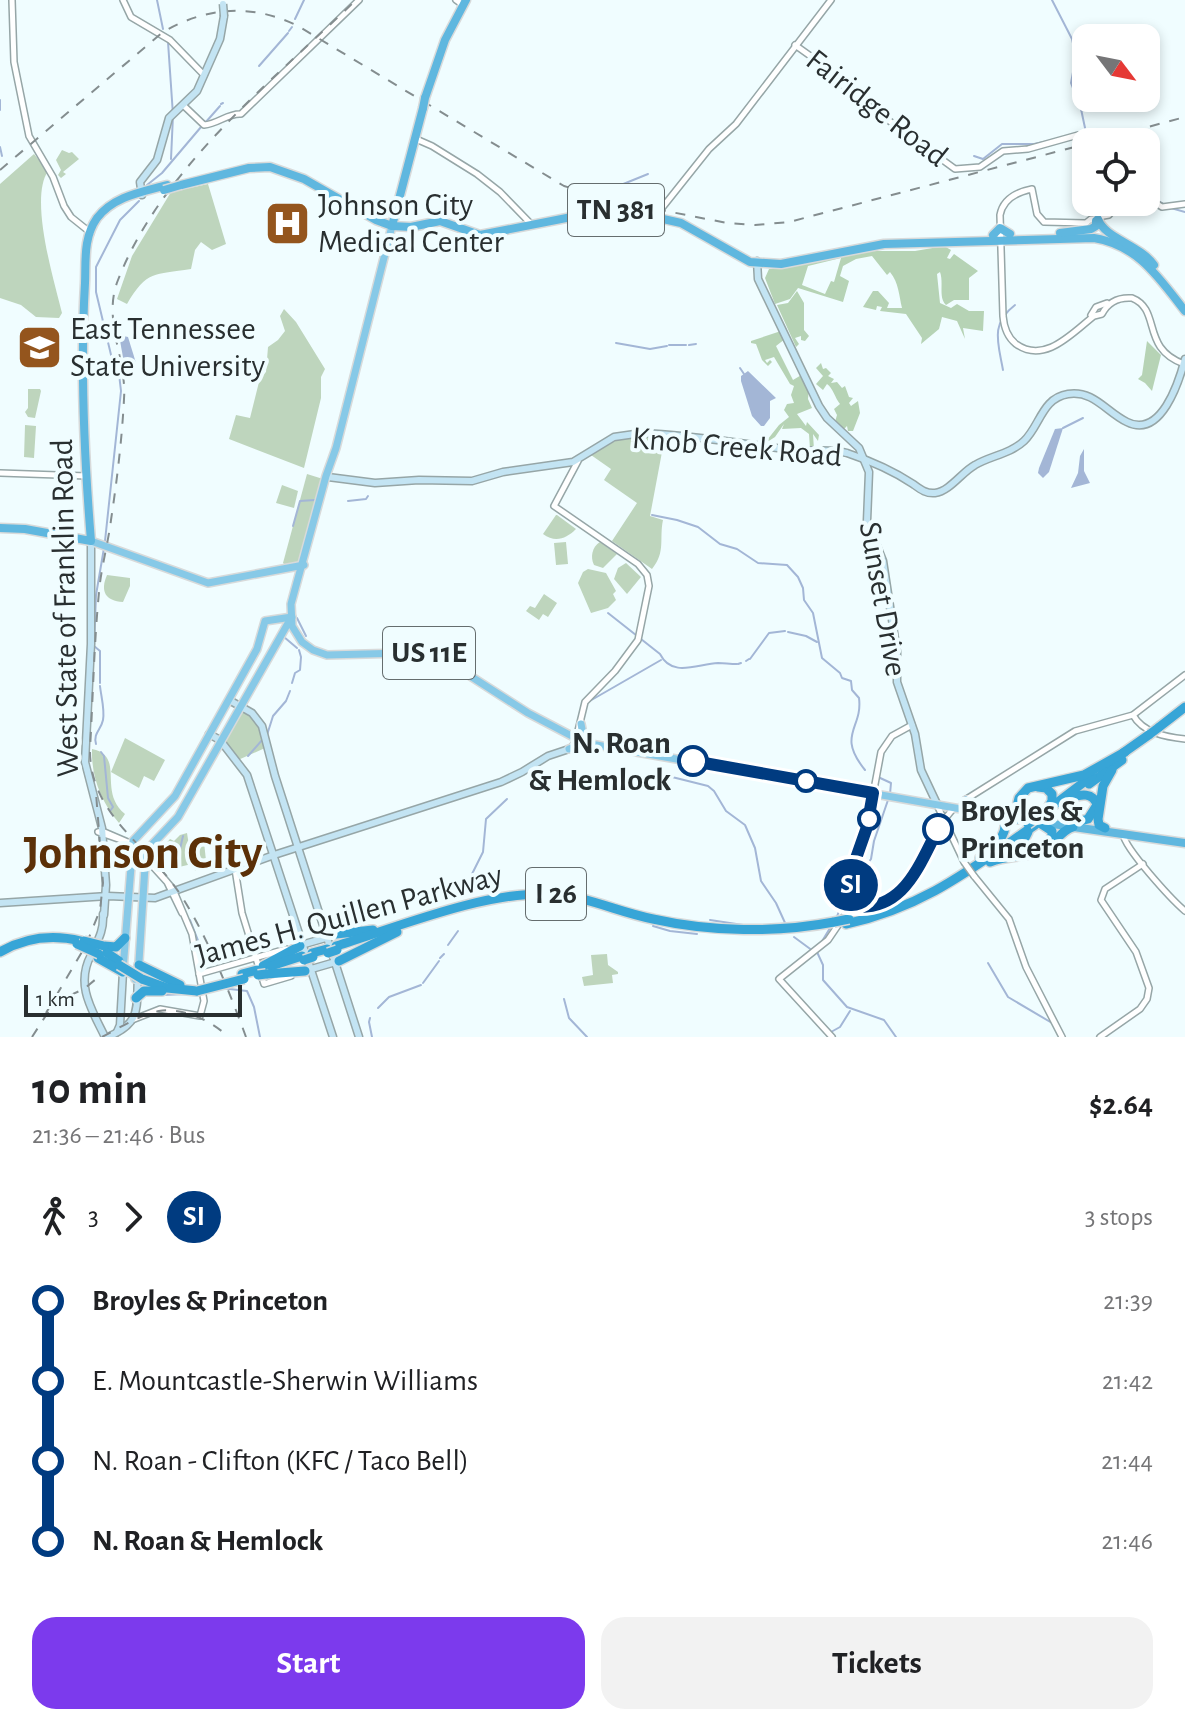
<!DOCTYPE html>
<meta charset="utf-8">
<style>
body{margin:0;font-family:"Alegreya Sans",sans-serif;background:#f2f2f2;color:#202124;height:100vh;display:flex;flex-direction:column;font-size:30px;white-space:nowrap}
*{box-sizing:border-box;margin:0}
p{font-size:26px;color:#757577}
.icon{flex:none;width:44px;height:44px;fill:none;stroke:currentColor;stroke-width:2;stroke-linecap:round;stroke-linejoin:round}
.map{position:relative;height:1037px;overflow:hidden}
.details{display:flex;flex-direction:column;background:#fff;flex:1}
.details>*{flex:none}
.badge{padding:0 16px;border-radius:26px;font-size:28px;line-height:52px}
.needle{width:52px;rotate:122deg}
.controls{position:absolute;left:1072px;top:24px;display:grid;gap:16px}
.controls a{display:grid;place-items:center;width:88px;height:88px;border-radius:16px;background:#fff;box-shadow:0 4px 12px #0003;font-size:40px}
.scale{position:absolute;left:24px;bottom:20px;width:218px;box-sizing:border-box;padding-left:8px;border:4px solid #292f30;border-top:0;font-size:22px;line-height:28px;white-space:nowrap;color:#292f30;-webkit-text-stroke:6px #f0fdff;paint-order:stroke}
.map>.badge{position:absolute;translate:-50% -50%;box-shadow:0 0 0 4px #fff}
.legs{display:flex;align-items:center;gap:12px;height:88px;padding:0 32px;font-size:26px}
.legs p{margin-inline-start:auto}
.headline{display:flex;align-items:center;justify-content:space-between;height:136px;padding:0 32px}
h1{font-size:44px;font-weight:700;line-height:60px}
.cta{display:flex;gap:16px;margin-top:auto;padding:16px 32px}
.cta a{flex:1;height:92px;border-radius:24px;background:#7c3aed;color:#fff;font-size:32px;font-weight:700;line-height:92px;text-align:center}
.cta a+a{background:#f2f2f2;color:#202124}
ul{padding:0 32px;list-style:none}
li{display:flex;align-items:center;gap:28px;height:80px;font-size:30px}
li i{display:grid;place-items:center;width:12px;height:100%;margin:0 10px;background:currentColor}
li i::after{content:'';width:20px;height:20px;margin:-10px;border:6px solid;border-radius:50%;background:#fff}
li p{margin-inline-start:auto}
li:first-child i{background:linear-gradient(#0000 50%,currentColor 0)}
li:last-child i{background:linear-gradient(currentColor 50%,#0000 0)}
.map>svg:first-child{display:block}
.green{fill:#bed5bd}
.forest{fill:#b6d3b5;fill-rule:evenodd}
.water{fill:#a3b6d6}
.lines{fill:none;stroke-linecap:round;stroke-linejoin:round}
.stream{stroke:#a3b6d6;stroke-width:2}
.tertiary-casing{stroke:#96a6a7;stroke-width:8}
.secondary-casing{stroke:#96a6a7;stroke-width:9}
.primary-casing{stroke:#d8dada;stroke-width:10}
.trunk-casing{stroke:#d8dada;stroke-width:11}
.motorway-casing{stroke:#d8dada;stroke-width:12}
.tertiary{stroke:#fff;stroke-width:5}
.secondary{stroke:#c3e4f3;stroke-width:6}
.primary{stroke:#87c9e7;stroke-width:7}
.trunk{stroke:#5fb7df;stroke-width:8}
.motorway{stroke:#37a5d7;stroke-width:9}
.rail{stroke:#848d8f;stroke-width:2;stroke-dasharray:10 10;stroke-linecap:butt}
.tertiary-bridge-casing{stroke:#96a6a7;stroke-width:8;stroke-linecap:butt}
.secondary-bridge-casing{stroke:#96a6a7;stroke-width:9;stroke-linecap:butt}
.trunk-bridge-casing{stroke:#d8dada;stroke-width:11;stroke-linecap:butt}
.motorway-bridge-casing{stroke:#d8dada;stroke-width:12;stroke-linecap:butt}
.tertiary-bridge{stroke:#fff;stroke-width:5}
.secondary-bridge{stroke:#c3e4f3;stroke-width:6}
.trunk-bridge{stroke:#5fb7df;stroke-width:8}
.motorway-bridge{stroke:#37a5d7;stroke-width:9}
.line-1-casing{stroke:#fff;stroke-width:18}
.line-1{stroke:#003b80;stroke-width:12}
.stop-1-dot{fill:#fff;stroke:#003b80;stroke-width:4}
.labels{text-anchor:middle;dominant-baseline:central;stroke-width:8;stroke-linejoin:round;paint-order:stroke}
.shield{fill:#f0fdff;stroke:#656d6e;stroke-width:2}
.shield-label{font-size:30px;font-weight:bold;fill:#292f30}
.street-label{font-size:32px;fill:#292f30;stroke:#f0fdff}
.poi-label{font-size:32px;fill:#292f30;stroke:#f0fdff;text-anchor:start}
.stop-label{font-size:32px;font-weight:bold;fill:#292f30;stroke:#f0fdff;text-anchor:end}
.town-label{font-size:48px;font-weight:bold;fill:#5b3008;stroke:#f0fdff}
</style>
<div class="map">
<svg width="1185" height="1037" viewBox="0 0 1185 1037">
<rect width="100%" height="100%" fill="#f0fdff"/>
<g class="green">
<polygon points="62,150 69,153 72,152 79,159 63,172 66,174 61,178 58,175 61,170 56,160"/>
<path d="M34 154 48 171C29 199 54 280 62 313L59 318 36 317 21 305 0 298V184Z"/>
<path d="M208 184 226 244 212 250 201 242 195 250 191 269C154 275 147 270 127 304L117 299 132 256 171 192Z"/>
<polygon points="284,309 296,322 325,369 321,377 321,398 304,468 229,439 236,415 250,418 260,378 266,372 268,347 278,340 285,331 280,316"/>
<polygon points="28,389 40,389 41,391 35,418 28,417 25,412 28,408"/>
<polygon points="25,425 36,426 34,458 24,457"/>
<path d="M624 436H665L650 516 663 520C659 539 666 552 652 569L612 541 637 503 604 480 611 469 591 455Z"/>
<polygon points="307,474 323,479 301,562 285,565 283,563"/>
<polygon points="282,485 298,491 294,508 276,503"/>
<path d="M556 515H557L576 529C566 539 555 543 543 534Z"/>
<polygon points="566,542 568,564 556,565 554,543"/>
<path d="M600 542 617 554 603 568 594 565C590 557 592 547 600 542Z"/>
<polygon points="626,563 641,577 627,594 614,579 618,568"/>
<polygon points="588,569 606,573 616,591 613,594 616,600 608,608 591,613 578,583 583,572"/>
<path d="M107 575 130 578V586L123 602C105 601 100 591 107 575Z"/>
<polygon points="544,594 557,603 548,617 543,614 539,620 526,611 530,606 535,608"/>
<path d="M241 709C258 718 262 730 265 748L238 760 224 741Z"/>
<polygon points="125,738 165,760 154,781 144,776 139,788 111,772"/>
<path d="M92 749C126 756 97 791 125 814L119 823C101 802 91 776 92 749Z"/>
<polygon points="187,833 192,864 179,867 162,848 170,839 174,841 180,835"/>
<polygon points="204,842 207,870 195,871 192,844"/>
<polygon points="607,954 608,965 618,972 618,974 612,975 613,983 584,986 582,977 593,975 591,955"/>
</g>
<g class="forest">
<path d="M944 246 951 250 947 258 950 259 954 254 978 271 969 278V300H954L946 305C938 297 944 283 940 272L937 274 940 303 951 308 957 304 969 311H984L983 331 963 328 965 339 957 321 942 317 939 329 921 344 922 338 906 314 880 311 882 307 877 306 876 310 863 307 873 291H878L889 303 887 308H902C899 296 899 283 890 272L887 275 872 256 856 259 843 266 840 276 849 281 843 302 798 288 790 299 775 304 765 278 769 269H779L861 251H915ZM841 258 834 282 831 281 825 294 802 285 808 266Z"/>
<polygon points="797,291 804,303 804,330 809,336 805,341 801,340 801,336 795,338 799,344 796,347 777,305 788,303"/>
<polygon points="781,331 785,339 776,346 793,380 803,374 809,388 808,399 812,408 797,414 806,426 807,422 819,435 818,441 813,434 814,450 810,449 809,434 801,428 782,429 784,424 775,437 764,444 779,425 789,417 784,410 787,404 794,403 791,395 794,386 790,384 774,357 765,360 767,363 770,360 772,362 768,366 762,360 756,344 751,343 751,341"/>
<polygon points="1147,341 1161,355 1152,391 1145,383 1138,379 1142,375"/>
<path d="M821 363 823 369 826 368 831 373 828 376 834 379 831 383 837 382 842 388 845 386 849 397 853 398 849 403 851 406 858 401 860 413 853 431H848L847 426 844 429 835 422 837 415 834 409 840 404C835 398 833 388 827 384L823 390 816 384 823 376 816 368Z"/>
</g>
<g class="water">
<polygon points="119,335 128,337 136,363 130,373 126,374"/>
<polygon points="748,371 776,398 770,401 770,418 764,426 761,426 752,416 741,381 741,376"/>
<polygon points="1063,428 1049,472 1043,478 1038,473 1039,468 1055,429"/>
<polygon points="1084,449 1084,471 1090,483 1071,488 1078,473 1080,456"/>
</g>
<g class="lines">
<g class="stream">
<polyline points="157,0 163,29"/>
<polyline points="1052,0 1072,39 1076,56 1071,83 1081,109 1088,142"/>
<polyline points="295,19 304,0"/>
<polyline points="289,31 292,27"/>
<polyline points="168,42 173,115 171,159"/>
<polyline points="259,66 288,33"/>
<polyline points="0,100 0,110"/>
<polyline points="221,104 223,103"/>
<polyline points="205,123 220,106"/>
<polyline points="0,147 2,156"/>
<polyline points="974,156 983,159 1002,144 1034,144 1058,139"/>
<polyline points="147,185 162,173 201,127"/>
<polyline points="582,190 606,191 648,174"/>
<polyline points="1146,193 1165,205"/>
<polyline points="1171,208 1185,212"/>
<polyline points="616,343 650,349 667,346"/>
<polyline points="669,345 686,345"/>
<polyline points="689,345 696,344"/>
<polyline points="740,368 744,374"/>
<path d="M1003 370C998 342 990 324 1015 305"/>
<polyline points="1063,428 1083,418"/>
<polyline points="348,501 366,499 368,496"/>
<path d="M652 515 677 520 698 527 720 544 737 549 758 563 787 565 798 577 803 588 804 600 813 613 822 658 840 673 842 678 851 681 852 690 859 698C863 729 836 734 865 770"/>
<polyline points="293,526 300,501 315,500"/>
<polyline points="105,541 121,391 119,374 112,359 96,292 96,267 120,220 139,201"/>
<path d="M608 613 660 654C672 678 697 664 718 663 724 663 730 664 737 664"/>
<polyline points="297,618 306,636"/>
<polyline points="788,632 806,636 817,642"/>
<polyline points="284,637 297,648"/>
<polyline points="750,659 769,633 785,631"/>
<polyline points="746,661 749,659"/>
<polyline points="738,664 741,663"/>
<polyline points="100,683 100,651 94,646 96,595 104,548"/>
<polyline points="292,683 295,673 300,670 301,657 299,650"/>
<polyline points="588,702 661,660"/>
<polyline points="267,735 273,716 286,701 290,691"/>
<path d="M96 744C93 733 101 730 103 720 105 710 101 696 100 686"/>
<polyline points="101,752 104,756 108,798 113,807 110,811"/>
<polyline points="248,756 263,739"/>
<polyline points="672,777 708,786 714,791 726,811 745,825 755,848 761,881 776,903 786,925 777,925"/>
<polyline points="878,777 891,783 890,794"/>
<polyline points="171,842 178,850"/>
<polyline points="177,862 183,836"/>
<polyline points="855,881 871,859 874,841 888,800"/>
<polyline points="468,894 472,874 483,852 486,819 507,799"/>
<polyline points="843,904 848,894"/>
<polyline points="836,919 841,906"/>
<polyline points="190,920 199,943 203,970"/>
<polyline points="710,920 743,925"/>
<polyline points="653,926 670,931 697,934"/>
<polyline points="794,937 813,951"/>
<polyline points="821,943 830,928"/>
<polyline points="448,945 458,931"/>
<polyline points="817,952 823,965 823,980 847,1007 884,1020 896,1037"/>
<polyline points="440,958 444,954"/>
<polyline points="988,963 1008,997 1052,1023"/>
<polyline points="423,983 439,961"/>
<polyline points="221,988 247,991 254,1007 260,1037"/>
<polyline points="162,995 187,994"/>
<polyline points="564,999 569,1018 587,1037"/>
<polyline points="378,1008 389,997 421,985"/>
<polyline points="370,1018 369,1022 372,1037"/>
<polyline points="831,1032 840,1027 850,1011"/>
</g>
<defs>
<g id="tertiary">
<polyline points="12,0 14,62 29,136 53,177 64,206 71,217 91,233"/>
<polyline points="123,0 131,17 170,40 204,75"/>
<polyline points="456,0 463,5"/>
<polyline points="795,45 830,70 841,84 858,98 955,169 980,167 1003,151 1028,149 1078,135 1081,136 1086,148"/>
<path d="M183 105 204 125C218 124 228 113 241 114L359 0"/>
<polyline points="416,139 432,146 477,174 500,192 532,225"/>
<polyline points="1146,197 1162,207 1185,204"/>
<polyline points="662,208 709,149 736,124 831,0"/>
<polyline points="1098,217 1109,215 1120,202"/>
<path d="M1098 219H1091L1086 223 1044 222 1037 214 1032 189C1017 192 1003 199 1000 215L1003 316C1004 328 1007 337 1016 344 1045 365 1073 332 1094 316L1102 314C1108 302 1118 297 1132 298 1162 310 1140 348 1184 364"/>
<polyline points="1091,315 1096,307 1107,303"/>
<polyline points="0,473 87,476"/>
<path d="M1133 715C1143 733 1166 737 1185 739"/>
<polyline points="577,735 585,702 615,671 638,640 649,586 647,575 638,564 554,506 578,461"/>
<polyline points="965,800 1075,731 1133,715 1185,675"/>
<polyline points="937,805 964,862"/>
<path d="M1123 834C1125 849 1172 900 1185 911"/>
<polyline points="235,869 242,913 264,984 291,976"/>
<polyline points="974,876 1009,919 1026,967 1062,1037"/>
<path d="M849 906C915 916 920 844 954 808"/>
<polyline points="199,974 286,949"/>
<polyline points="132,1020 160,1009 200,1016 204,1001 192,934 173,889 137,846 102,831 98,832 127,842 136,848 167,882 182,913"/>
<polyline points="832,1037 779,979 828,940 845,915 849,906 855,860 867,827 881,752 892,736 912,725"/>
<polyline points="1100,1037 1140,1009 1147,999 1149,988 1136,952 1101,900 1105,889 1143,864"/>
</g>
<g id="secondary">
<polyline points="142,195 140,182 157,160 169,118 197,91 220,39 224,16"/>
<polyline points="757,261 758,279 819,406 827,418 859,448 869,472 867,521 883,561 897,652 897,682 915,734 921,770 937,804"/>
<path d="M328 477 375 483 419 480 472 481 503 472 573 462 614 437 642 433C692 435 743 444 793 450 811 452 830 448 847 453 871 461 892 470 913 484 920 489 926 494 935 493 950 491 962 472 975 465 990 456 1010 454 1024 441 1040 426 1042 398 1068 394 1094 390 1106 412 1127 422 1161 439 1179 382 1185 359"/>
<polyline points="91,541 91,644 85,762 102,828 106,885 104,915"/>
<polyline points="229,700 252,713 262,726 275,776 359,1037"/>
<polyline points="209,734 220,740 247,775 333,1037"/>
<polyline points="0,903 108,896 155,898 274,855 501,782 522,772 548,756 572,748 579,736"/>
<path d="M103 914C104 931 98 940 91 955 75 985 92 1010 105 1037"/>
<polyline points="301,945 329,937"/>
<polyline points="308,970 339,961"/>
<polyline points="117,1032 120,1025 123,972"/>
<path d="M108 1037C142 1022 136 1009 138 977"/>
</g>
<g id="primary">
<polyline points="392,226 336,448 326,476 291,604 292,626 302,642 313,650 327,655 404,653 440,660 464,672 528,713 585,743 1018,819"/>
<polyline points="91,541 208,583 304,565"/>
<polyline points="581,724 583,734 589,739"/>
<polyline points="569,749 585,743"/>
<polyline points="966,800 963,805 968,810"/>
<polyline points="123,970 133,841 175,796 257,649 265,621 292,617"/>
<polyline points="135,979 138,977 146,851 178,817 291,618"/>
</g>
<g id="trunk">
<polyline points="425,98 445,40 466,0"/>
<path d="M181 185 249 168 270 167 304 179 376 220 392 226 411 227 440 221 480 235 602 211 623 210 681 223 750 262 781 264 884 244 1094 238C1138 245 1159 278 1185 311"/>
<path d="M1098 219C1104 238 1140 245 1154 265"/>
<polyline points="392,226 423,108"/>
<polyline points="1060,233 1091,229 1096,226 1096,221"/>
<polyline points="993,235 1000,228 1010,234"/>
<path d="M0 528 25 529 91 541C84 455 80 369 85 283 86 261 83 238 97 218 114 196 142 192 167 185"/>
<polyline points="1018,819 1185,843"/>
</g>
<g id="motorway">
<polyline points="1158,728 1185,707"/>
<polyline points="1123,753 1150,734"/>
<polyline points="1089,784 1122,760"/>
<polyline points="1038,787 1046,788 1052,794 1052,801 1048,808"/>
<path d="M1070 798C1081 794 1093 792 1097 805L1088 819 1073 823"/>
<polyline points="1021,801 1022,810 1033,817"/>
<polyline points="1042,814 1092,776"/>
<polyline points="1018,819 1015,814 1019,798 1028,788 1084,775 1125,752"/>
<polyline points="1105,828 1099,825 1098,819 1103,786 1112,770"/>
<path d="M1028 832 1024 840 1028 848C1041 853 1053 845 1052 831L1038 822"/>
<path d="M980 858C991 849 1007 838 1005 822L997 816"/>
<path d="M990 862C1007 855 1026 857 1042 851 1055 846 1059 831 1073 827"/>
<path d="M846 924C924 907 971 869 1035 825"/>
<polyline points="336,934 373,930"/>
<polyline points="104,946 116,947 125,938"/>
<path d="M336 946C398 927 483 892 547 894 585 895 617 912 653 919 711 932 776 933 834 922"/>
<polyline points="101,949 119,961"/>
<path d="M0 952C26 937 52 934 81 941"/>
<polyline points="312,953 327,949"/>
<polyline points="98,958 123,972"/>
<polyline points="339,961 397,932"/>
<polyline points="139,965 180,985"/>
<polyline points="263,966 300,946"/>
<polyline points="271,966 302,956"/>
<polyline points="242,974 257,970"/>
<polyline points="266,974 305,971"/>
<polyline points="142,979 167,988 197,991"/>
<polyline points="136,998 144,991 162,991"/>
</g>
</defs>
<use href="#tertiary" class="tertiary-casing"/>
<use href="#secondary" class="secondary-casing"/>
<use href="#primary" class="primary-casing"/>
<use href="#trunk" class="trunk-casing"/>
<use href="#motorway" class="motorway-casing"/>
<use href="#tertiary" class="tertiary"/>
<use href="#secondary" class="secondary"/>
<use href="#primary" class="primary"/>
<use href="#trunk" class="trunk"/>
<use href="#motorway" class="motorway"/>
<g class="rail">
<polyline points="1092,142 1185,117"/>
<path d="M0 170 163 32C206 7 252 3 298 26L564 186 615 201 727 223 755 225 789 222 1086 144"/>
<polyline points="53,1007 64,998 84,989 102,974"/>
<polyline points="46,1013 86,945 100,910 103,883 96,793"/>
<polyline points="32,1037 52,1006"/>
<path d="M102 1037C119 1028 140 1015 159 1011 182 1007 213 1021 228 1037"/>
<path d="M246 1037C230 993 207 936 182 897 150 846 89 816 90 749 93 697 94 644 99 592 101 568 108 544 111 520 117 480 122 439 124 399 127 359 102 320 118 280 161 169 272 81 356 0"/>
</g>
<defs>
<g id="tertiary-bridge">
<polyline points="660,213 662,208"/>
<polyline points="964,862 974,876"/>
</g>
<polyline id="secondary-bridge" points="223,4 224,16"/>
<g id="trunk-bridge">
<polyline points="423,108 425,98"/>
<polyline points="164,190 181,185"/>
</g>
<g id="motorway-bridge">
<polyline points="1150,734 1158,728"/>
<polyline points="1028,824 1042,814"/>
<polyline points="834,922 849,919"/>
<polyline points="84,941 104,946"/>
<polyline points="77,944 99,954"/>
<polyline points="328,953 337,950"/>
<polyline points="304,960 313,957"/>
<polyline points="119,965 142,979"/>
<polyline points="258,975 266,974"/>
<polyline points="197,991 244,979"/>
</g>
</defs>
<use href="#tertiary-bridge" class="tertiary-bridge-casing"/>
<use href="#secondary-bridge" class="secondary-bridge-casing"/>
<use href="#trunk-bridge" class="trunk-bridge-casing"/>
<use href="#motorway-bridge" class="motorway-bridge-casing"/>
<use href="#tertiary-bridge" class="tertiary-bridge"/>
<use href="#secondary-bridge" class="secondary-bridge"/>
<use href="#trunk-bridge" class="trunk-bridge"/>
<use href="#motorway-bridge" class="motorway-bridge"/>
</g>
<g class="lines">
<defs>
<path id="line-1" d="M693 761 873 793 867 827 854 864 849 906C903 914 918 867 938 829"/>
</defs>
<use href="#line-1" class="line-1-casing"/>
<use href="#line-1" class="line-1"/>
</g>
<defs>
<symbol id="hospital-square" viewBox="-11 -11 22 22"><rect x="-9" y="-9" width="18" height="18" rx="4" fill="#94551d" stroke="#f0fdff"/><path d="M-5-5h3v3.5h4V-5h3V5h-3V1.5h-4V5h-3Z" fill="#fff"/></symbol>
<symbol id="university-square" viewBox="-11 -11 22 22"><rect x="-9" y="-9" width="18" height="18" rx="4" fill="#94551d" stroke="#f0fdff"/><path d="M0-5L7-2L0 1L-7-2ZM-4 1L0 2.5L4 1V4Q0 6-4 4Z" fill="#fff"/></symbol>
</defs>
<g fill-rule="evenodd">
<use href="#hospital-square" x="262" y="198" width="51" height="51"/>
<use href="#university-square" x="14" y="322" width="51" height="51"/>
</g>
<g class="stop-1-dot">
<circle cx="693" cy="761" r="14"/>
<circle cx="806" cy="781" r="10"/>
<circle cx="869" cy="819" r="10"/>
<circle cx="938" cy="829" r="14"/>
</g>
<g class="labels">
<g class="shield">
<rect x="568" y="184" width="96" height="52" rx="6"/>
<rect x="383" y="627" width="92" height="52" rx="6"/>
<rect x="526" y="868" width="60" height="52" rx="6"/>
</g>
<g class="shield-label">
<text x="616" y="210">TN 381</text>
<text x="429" y="653">US 11E</text>
<text x="556" y="894">I 26</text>
</g>
<g class="street-label">
<text transform="translate(877 108) rotate(38)">Fairidge Road</text>
<text transform="translate(737 447) rotate(5)">Knob Creek Road</text>
<text transform="translate(883 599) rotate(80)">Sunset Drive</text>
<text transform="translate(65 608) rotate(-91)">West State of Franklin Road</text>
<text transform="translate(349 915) rotate(-15)">James H. Quillen Parkway</text>
</g>
<g class="poi-label">
<text x="318" y="205">Johnson City<tspan x="318" dy="37">Medical Center</tspan></text>
<text x="70" y="329">East Tennessee<tspan x="70" dy="37">State University</tspan></text>
</g>
<g class="stop-label">
<text x="671" y="743">N. Roan<tspan x="671" dy="37">&amp; Hemlock</tspan></text>
<text x="960" y="811" text-anchor="start">Broyles &amp;<tspan x="960" dy="37">Princeton</tspan></text>
</g>
<g class="town-label">
<text x="143" y="854">Johnson City</text>
</g>
</g>
</svg>
<div class="controls">
<a><svg class="needle" viewBox="-14 -14 28 28"><path d="M0-13l5 13h-10z" fill="#e53935"/><path d="M0 13l5-13h-10z" fill="#757577"/></svg></a>
<a><svg class="icon" aria-label="locate" viewBox="0 0 24 24"><circle cx="12" cy="12" r="6"/><path d="M12 2v4M12 18v4M2 12h4M18 12h4"/></svg></a>
</div>
<div class="scale">1 km</div>
<b class="badge" style="left:851px;top:885px;background:#003b80;color:#fff">SI</b>
</div>
<section class="details">
<div class="headline"><div><h1>10 min</h1><p>21:36 – 21:46 · Bus</p></div><b>$2.64</b></div>
<div class="legs"><svg class="icon" aria-label="walk" viewBox="0 0 24 24"><circle cx="13" cy="4" r="2"/><path d="M13 8l-2 6 4 7M11 14l-3 7M7 12l3-4h3l4 4"/></svg>3<svg class="icon" aria-label="forward" viewBox="0 0 24 24"><path d="M9 5l7 7-7 7"/></svg><b class="badge" style="background:#003b80;color:#fff">SI</b><p>3 stops</p></div>
<ul>
<li><i style="color:#003b80"></i><b>Broyles &amp; Princeton</b><p>21:39</p></li>
<li><i style="color:#003b80"></i><span>E. Mountcastle-Sherwin Williams</span><p>21:42</p></li>
<li><i style="color:#003b80"></i><span>N. Roan - Clifton (KFC / Taco Bell)</span><p>21:44</p></li>
<li><i style="color:#003b80"></i><b>N. Roan &amp; Hemlock</b><p>21:46</p></li>
</ul>
<div class="cta"><a>Start</a><a>Tickets</a></div>
</section>
